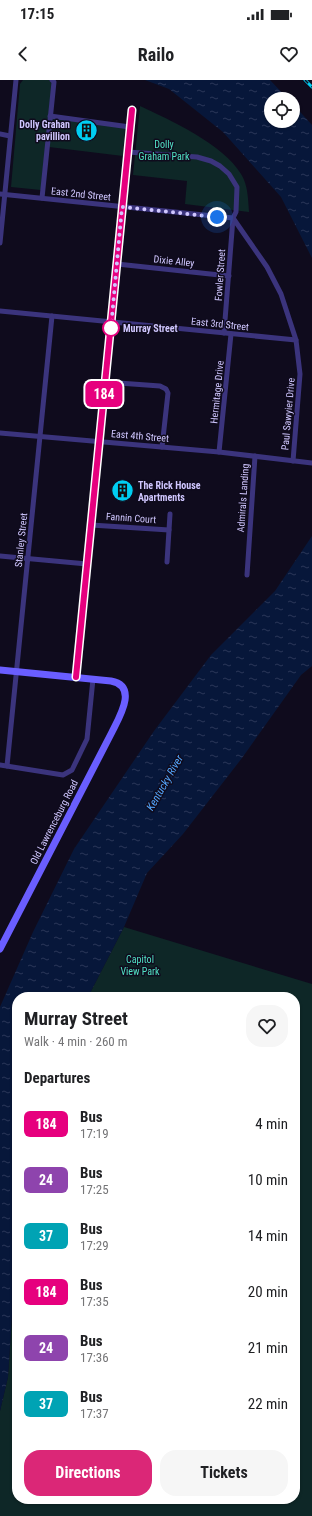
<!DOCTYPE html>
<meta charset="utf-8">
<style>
body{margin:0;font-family:"Roboto Condensed",sans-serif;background:#f6f6f6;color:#202124;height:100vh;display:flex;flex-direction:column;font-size:15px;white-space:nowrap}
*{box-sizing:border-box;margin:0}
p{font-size:13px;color:#757577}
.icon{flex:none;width:22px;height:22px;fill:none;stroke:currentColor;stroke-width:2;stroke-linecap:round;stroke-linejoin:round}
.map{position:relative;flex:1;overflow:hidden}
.sheet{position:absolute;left:12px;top:912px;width:288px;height:512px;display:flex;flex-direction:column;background:#fff;border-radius:16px;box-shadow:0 1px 3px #0004}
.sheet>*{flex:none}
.badge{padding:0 8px;border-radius:6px;font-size:14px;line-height:26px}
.fabs{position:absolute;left:264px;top:12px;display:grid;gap:8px}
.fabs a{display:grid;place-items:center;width:36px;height:36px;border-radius:50%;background:#fff;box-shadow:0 1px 3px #0004;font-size:20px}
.you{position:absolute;width:20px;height:20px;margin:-10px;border:3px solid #fff;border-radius:50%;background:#1a73e8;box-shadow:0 0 0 6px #1a73e833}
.map>.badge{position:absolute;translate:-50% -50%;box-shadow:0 0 0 2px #fff}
h2{padding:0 12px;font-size:15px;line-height:36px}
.round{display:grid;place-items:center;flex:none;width:42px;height:42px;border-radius:16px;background:#f6f6f6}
.overview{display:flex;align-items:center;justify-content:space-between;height:68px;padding:0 12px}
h1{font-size:19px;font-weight:700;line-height:30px}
.action{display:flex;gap:8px;margin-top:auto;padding:8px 12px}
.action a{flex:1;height:46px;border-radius:16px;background:#db2777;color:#fff;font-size:16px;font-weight:700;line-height:46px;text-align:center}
.action a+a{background:#f6f6f6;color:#202124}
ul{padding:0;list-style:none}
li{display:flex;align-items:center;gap:12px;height:56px;padding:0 12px}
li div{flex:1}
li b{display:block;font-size:15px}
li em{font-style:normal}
li .badge{min-width:44px;font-weight:700;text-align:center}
.status{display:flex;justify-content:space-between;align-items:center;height:28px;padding:0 20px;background:#fff;direction:ltr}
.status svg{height:11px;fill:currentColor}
header{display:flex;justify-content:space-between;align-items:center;height:52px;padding:0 12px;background:#fff;font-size:18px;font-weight:700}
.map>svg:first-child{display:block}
.green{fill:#0e2727}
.water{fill:url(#water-ripples)}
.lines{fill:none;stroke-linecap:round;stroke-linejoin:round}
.street{stroke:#3b347d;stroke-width:5}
.secondary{stroke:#6a5eff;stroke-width:7}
.rail-casing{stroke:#00cef2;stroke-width:3}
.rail{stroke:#0f0b1d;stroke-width:1.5;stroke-dasharray:4.5;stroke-linecap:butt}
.line-casing{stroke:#fff;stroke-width:9}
.line{stroke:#e6007e;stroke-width:6}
.walk{stroke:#d0c7ff;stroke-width:4;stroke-dasharray:0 7.2}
.stop-dot{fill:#fff;stroke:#e6007e;stroke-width:2}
.labels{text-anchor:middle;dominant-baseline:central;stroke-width:3;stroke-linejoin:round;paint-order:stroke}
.poi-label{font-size:10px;font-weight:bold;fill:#d0c7ff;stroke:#0f0b1d;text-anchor:end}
.park-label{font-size:10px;fill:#51e1c4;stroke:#0f0b1d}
.street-label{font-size:10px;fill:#d0c7ff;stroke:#0f0b1d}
.stop-label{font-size:10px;font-weight:bold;fill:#d0c7ff;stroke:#0f0b1d;text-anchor:start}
.water-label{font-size:11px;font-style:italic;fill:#55a8ff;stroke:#0f0b1d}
</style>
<div class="status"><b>17:15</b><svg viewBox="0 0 49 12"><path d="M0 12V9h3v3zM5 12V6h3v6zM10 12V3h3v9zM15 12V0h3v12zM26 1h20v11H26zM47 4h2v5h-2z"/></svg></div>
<header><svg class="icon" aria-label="back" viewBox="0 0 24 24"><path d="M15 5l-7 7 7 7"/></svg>Railo<svg class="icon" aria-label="heart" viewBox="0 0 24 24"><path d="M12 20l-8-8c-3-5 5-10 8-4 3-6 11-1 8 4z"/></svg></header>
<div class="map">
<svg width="312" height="1436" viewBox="0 0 312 1436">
<defs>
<pattern id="water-ripples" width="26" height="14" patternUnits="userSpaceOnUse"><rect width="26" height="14" fill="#07173a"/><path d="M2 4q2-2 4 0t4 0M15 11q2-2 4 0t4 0" fill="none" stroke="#2a3758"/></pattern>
</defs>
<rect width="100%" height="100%" fill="#0f0b1d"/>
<g class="green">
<polygon points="23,0 49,0 52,4 41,110 11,107 20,4"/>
<path d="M140 26C170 40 223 64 241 94 248 105 248 119 249 132L185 124 187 101 133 95Z"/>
<polygon points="52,38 125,48 123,76 49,67"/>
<polygon points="124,847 312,904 312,1436 0,1436 0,1331 8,1297 12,1236 17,1202 17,1419 295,1419 295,917 88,917"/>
</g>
<g class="water">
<polygon points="145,0 270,0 288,19 271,19 271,41 293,41 293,24 312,45 312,178 281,117 223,52 169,9"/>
<polygon points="312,456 312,586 301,595 242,678 183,754 147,793 124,847 88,917 17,917 17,1202 12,1236 8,1297 0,1331 0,927 33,852 74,769 154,651 211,575 275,511"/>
</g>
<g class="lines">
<g class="street">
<polyline points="50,36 130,47"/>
<polyline points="0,54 10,56"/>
<polyline points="128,72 197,77 211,81 220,86 229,94 237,107 236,132 233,138 224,253"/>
<polyline points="0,114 233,138"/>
<polyline points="42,118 54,2 52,0"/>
<polyline points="233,138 267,187 281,214 296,260 300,294 293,381"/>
<polyline points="0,163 16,0"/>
<polyline points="117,184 229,196"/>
<polyline points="0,231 296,260"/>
<polyline points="105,302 160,306 166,309 168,313 162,367"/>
<polyline points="0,353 219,372 312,383"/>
<polyline points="219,372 231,254"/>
<polyline points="91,445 169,450"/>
<polyline points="0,476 87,484"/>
<polyline points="167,482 170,434"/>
<polyline points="247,495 255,376"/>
<polyline points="76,597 132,30"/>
<polyline points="0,685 63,695 72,690 87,659 93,599"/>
<polyline points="7,686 52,236"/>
</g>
<path class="secondary" d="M0 590 111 601C138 606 120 636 112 652L0 869"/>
<defs>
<polyline id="rail" points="305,0 312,7"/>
</defs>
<use href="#rail" class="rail-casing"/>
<use href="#rail" class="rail"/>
</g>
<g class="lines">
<defs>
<polyline id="line" points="76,597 132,30"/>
</defs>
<use href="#line" class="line-casing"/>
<use href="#line" class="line"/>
<polyline class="walk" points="111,248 122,127 217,137"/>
</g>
<defs>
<symbol id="building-disc" viewBox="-11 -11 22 22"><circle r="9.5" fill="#00cef2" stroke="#0f0b1d"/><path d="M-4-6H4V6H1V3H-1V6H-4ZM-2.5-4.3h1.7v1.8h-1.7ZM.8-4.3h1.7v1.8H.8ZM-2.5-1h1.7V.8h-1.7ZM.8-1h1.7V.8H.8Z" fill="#111"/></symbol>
</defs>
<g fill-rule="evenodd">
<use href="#building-disc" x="74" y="38" width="25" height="25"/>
<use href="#building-disc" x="110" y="398" width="25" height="25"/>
</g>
<circle class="stop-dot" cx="111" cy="248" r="8"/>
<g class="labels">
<g class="poi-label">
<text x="70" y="44">Dolly Grahan<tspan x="70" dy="12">pavillion</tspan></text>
<text x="138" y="405" text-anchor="start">The Rick House<tspan x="138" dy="12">Apartments</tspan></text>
</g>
<g class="park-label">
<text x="164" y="64">Dolly<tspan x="164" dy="12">Graham Park</tspan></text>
<text x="140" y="879">Capitol<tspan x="140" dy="12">View Park</tspan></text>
</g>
<g class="street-label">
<text transform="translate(81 114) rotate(6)">East 2nd Street</text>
<text transform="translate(174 181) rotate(6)">Dixie Alley</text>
<text transform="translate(220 195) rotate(-86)">Fowler Street</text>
<text transform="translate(220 244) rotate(6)">East 3rd Street</text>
<text transform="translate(217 312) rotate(-84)">Hermitage Drive</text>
<text transform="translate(288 334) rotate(-85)">Paul Sawyier Drive</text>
<text transform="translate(140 356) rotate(5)">East 4th Street</text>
<text transform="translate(243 418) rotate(-86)">Admirals Landing</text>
<text transform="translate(131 438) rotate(4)">Fannin Court</text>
<text transform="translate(21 460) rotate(-84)">Stanley Street</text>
<text transform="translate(54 742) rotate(-63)">Old Lawrenceburg Road</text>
</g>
<g class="stop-label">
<text x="123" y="248">Murray Street</text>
</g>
<g class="water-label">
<text transform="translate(165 703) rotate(-60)">Kentucky River</text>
</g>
</g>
</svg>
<div class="fabs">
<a><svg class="icon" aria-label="locate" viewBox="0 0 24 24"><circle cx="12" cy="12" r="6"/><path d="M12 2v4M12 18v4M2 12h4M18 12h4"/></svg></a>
</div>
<div class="you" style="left:217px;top:137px"></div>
<b class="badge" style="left:104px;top:314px;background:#e6007e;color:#fff">184</b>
<section class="sheet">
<div class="overview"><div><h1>Murray Street</h1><p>Walk · 4 min · 260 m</p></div><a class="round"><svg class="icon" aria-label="heart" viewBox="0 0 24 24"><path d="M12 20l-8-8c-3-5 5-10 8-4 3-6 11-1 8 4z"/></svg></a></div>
<h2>Departures</h2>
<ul>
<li><span class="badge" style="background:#e6007e;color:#fff">184</span><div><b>Bus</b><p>17:19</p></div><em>4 min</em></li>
<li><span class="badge" style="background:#8e44ad;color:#fff">24</span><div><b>Bus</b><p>17:25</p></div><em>10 min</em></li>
<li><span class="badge" style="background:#00a3b4;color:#fff">37</span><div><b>Bus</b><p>17:29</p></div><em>14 min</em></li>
<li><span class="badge" style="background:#e6007e;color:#fff">184</span><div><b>Bus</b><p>17:35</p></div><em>20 min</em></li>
<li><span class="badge" style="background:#8e44ad;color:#fff">24</span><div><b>Bus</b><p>17:36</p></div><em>21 min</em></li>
<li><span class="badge" style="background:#00a3b4;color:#fff">37</span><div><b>Bus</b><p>17:37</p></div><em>22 min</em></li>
</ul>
<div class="action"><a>Directions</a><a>Tickets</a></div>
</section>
</div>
